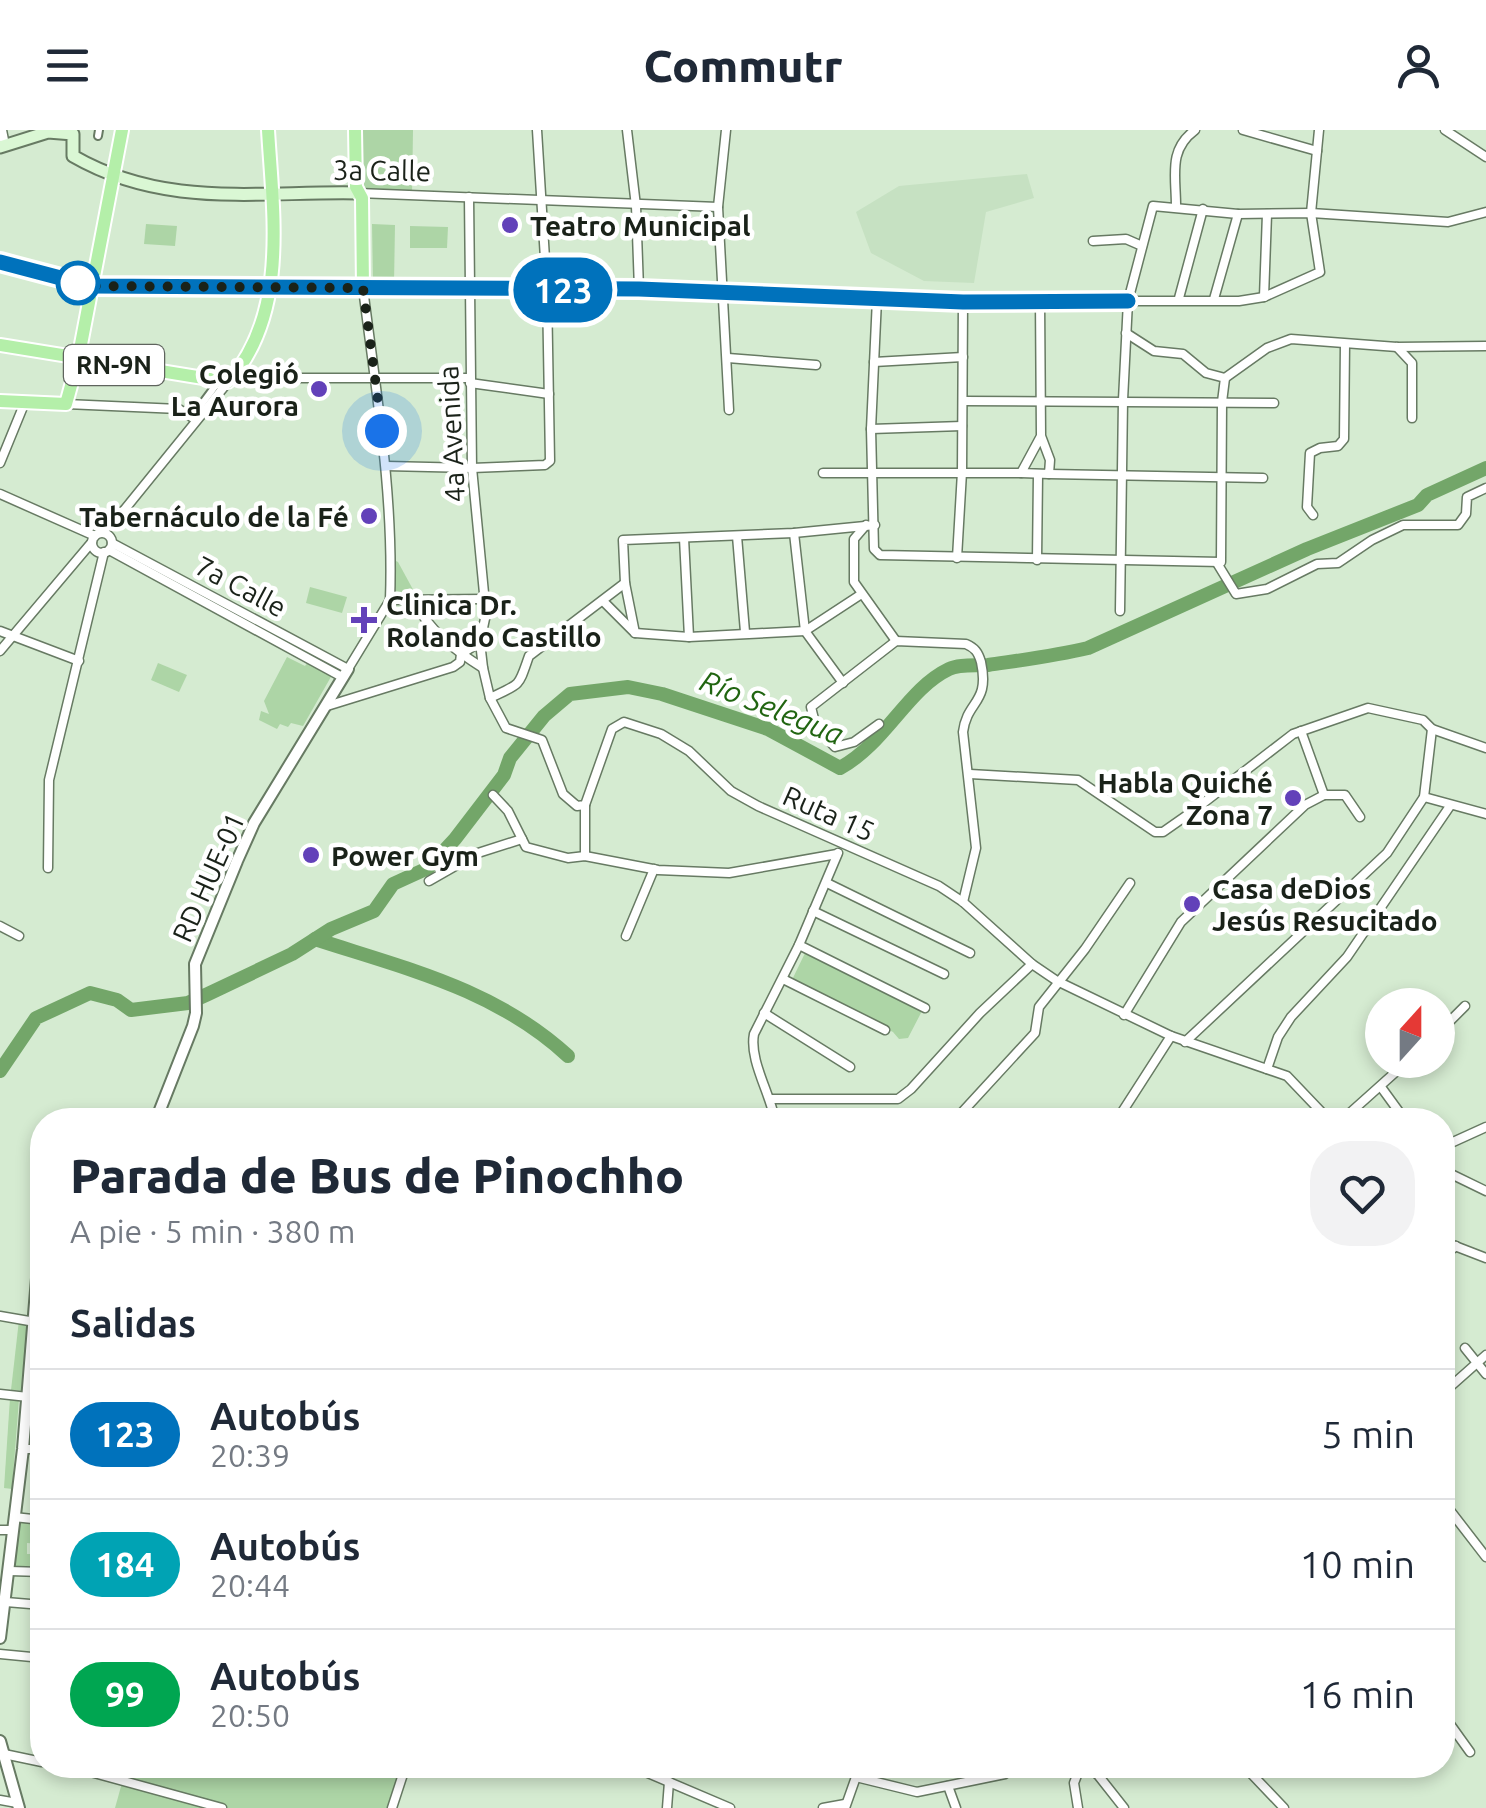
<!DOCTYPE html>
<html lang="es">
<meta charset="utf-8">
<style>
body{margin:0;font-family:Ubuntu,sans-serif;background:#f2f2f3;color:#1f2937;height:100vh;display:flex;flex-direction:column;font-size:38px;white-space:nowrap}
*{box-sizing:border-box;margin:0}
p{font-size:32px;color:#747a83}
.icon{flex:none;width:55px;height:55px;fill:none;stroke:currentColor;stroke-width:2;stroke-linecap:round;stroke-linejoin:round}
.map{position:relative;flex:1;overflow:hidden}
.drawer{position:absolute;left:30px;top:978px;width:1425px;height:670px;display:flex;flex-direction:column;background:#fff;border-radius:40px;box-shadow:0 5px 15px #0003}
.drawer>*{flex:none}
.badge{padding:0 20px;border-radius:32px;font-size:35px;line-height:65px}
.needle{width:65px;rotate:21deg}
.fabs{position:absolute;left:1365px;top:858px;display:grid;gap:20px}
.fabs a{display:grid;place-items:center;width:90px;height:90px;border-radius:50%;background:#fff;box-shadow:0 5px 15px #0003;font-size:50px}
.you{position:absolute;width:50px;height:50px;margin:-25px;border:8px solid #fff;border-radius:50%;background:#1a73e8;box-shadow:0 0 0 15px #1a73e833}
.map>.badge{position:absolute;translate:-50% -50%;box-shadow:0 0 0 5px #fff}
h2{padding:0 40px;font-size:38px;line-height:90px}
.round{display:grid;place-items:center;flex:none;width:105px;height:105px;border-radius:40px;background:#f2f2f3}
.headline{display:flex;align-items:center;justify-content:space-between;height:170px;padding:0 40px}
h1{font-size:48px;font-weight:800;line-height:75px}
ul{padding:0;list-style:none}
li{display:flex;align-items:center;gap:30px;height:130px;padding:0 40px;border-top:2px solid #e0e1e3}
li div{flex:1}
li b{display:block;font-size:38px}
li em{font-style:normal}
li .badge{min-width:110px;font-weight:700;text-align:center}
header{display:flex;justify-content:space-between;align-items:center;height:130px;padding:0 40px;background:#fff;font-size:45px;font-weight:800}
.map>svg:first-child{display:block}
.built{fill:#c6e1c2}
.green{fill:#add5a6}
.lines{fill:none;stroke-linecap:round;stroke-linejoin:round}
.river{stroke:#73a669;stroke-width:14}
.pedestrian-casing{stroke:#677a63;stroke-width:10}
.minor-casing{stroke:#677a63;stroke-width:11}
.tertiary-casing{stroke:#677a63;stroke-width:14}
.secondary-casing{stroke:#677a63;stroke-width:15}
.primary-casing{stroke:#fff;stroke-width:16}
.pedestrian{stroke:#fff;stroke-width:6}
.minor{stroke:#fff;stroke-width:8}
.tertiary{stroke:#fff;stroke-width:10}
.secondary{stroke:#daf7d4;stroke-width:11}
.primary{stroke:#b4efa9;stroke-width:12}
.line-casing{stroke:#fff;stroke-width:22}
.line{stroke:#0072bc;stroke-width:15}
.walk{stroke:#1a2219;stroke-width:10;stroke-dasharray:0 18}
.poi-dot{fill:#6241b9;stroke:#fff;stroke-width:4}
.stop-dot{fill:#fff;stroke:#0072bc;stroke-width:5}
.labels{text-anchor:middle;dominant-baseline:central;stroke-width:9;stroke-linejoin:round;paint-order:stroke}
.shield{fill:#fff;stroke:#5f645e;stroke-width:2.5}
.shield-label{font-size:25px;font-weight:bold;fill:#1a2219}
.street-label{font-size:28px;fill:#1a2219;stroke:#fff}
.poi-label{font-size:28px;font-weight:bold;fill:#1a2219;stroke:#fff;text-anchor:start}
.water-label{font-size:30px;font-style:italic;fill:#216511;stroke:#fff}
</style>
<header><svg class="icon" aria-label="menu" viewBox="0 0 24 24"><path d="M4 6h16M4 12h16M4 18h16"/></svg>Commutr<svg class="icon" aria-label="person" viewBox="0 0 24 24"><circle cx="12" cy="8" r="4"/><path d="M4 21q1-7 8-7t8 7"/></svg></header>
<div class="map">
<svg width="1486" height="1678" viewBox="0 0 1486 1678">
<rect width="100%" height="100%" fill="#d5ebd1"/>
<polygon class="built" points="1027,44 1034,68 986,82 974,153 924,151 871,123 856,82 899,56"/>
<g class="green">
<polygon points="357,0 413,0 412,64 360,62"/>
<polygon points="146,94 177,96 175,116 144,114"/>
<polygon points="372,94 395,95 394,154 373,154"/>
<polygon points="410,96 448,97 447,118 410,118"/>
<polygon points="394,430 398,432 416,465 394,467"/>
<polygon points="310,457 347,467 342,483 306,473"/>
<polygon points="287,527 305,536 308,532 332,545 303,596 291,593 288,597 280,594 277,599 259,590 261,581 269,584 264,571"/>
<polygon points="158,533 187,545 179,562 151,550"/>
<polygon points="806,821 923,879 908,908 899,909 893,902 791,852"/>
<polygon points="19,1190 30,1191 23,1261 11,1260"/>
<polygon points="10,1268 19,1269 12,1359 4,1358"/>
<polygon points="17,1388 42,1390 41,1414 27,1413 27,1424 35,1424 35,1436 15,1436"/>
<polygon points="127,1635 400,1635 389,1678 115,1678"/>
</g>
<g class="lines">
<g class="river">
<path d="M315 809C407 839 495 859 568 926"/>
<path d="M0 941 36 888 90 863 117 870 131 880 188 873 208 864 292 824 331 799 374 781 393 754 428 738 455 709 504 645 510 628 544 586 570 564 628 557 662 564 768 599 840 638C886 613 907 559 949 539 959 534 976 536 988 535 1022 530 1055 526 1088 518L1307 419 1418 375 1427 365 1486 338"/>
</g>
<defs>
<g id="pedestrian">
<polyline points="98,6 99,0"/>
<polyline points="193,286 219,251"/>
</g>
<g id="minor">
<polyline points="2,0 5,15"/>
<polyline points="627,0 636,76 639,159"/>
<polyline points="726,0 718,77 729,280"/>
<polyline points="1243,0 1317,21"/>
<polyline points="1445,0 1486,27"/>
<polyline points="358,63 718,77"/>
<polyline points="469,67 472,338 486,484 480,512 483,538 490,568 506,598 542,610 563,664 577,676 585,675 612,599 624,592 661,604 689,621 731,661 758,676 939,756 963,772 1032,834 1057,851 1171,906 1287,946 1329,990"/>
<path d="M1176 76C1176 45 1168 20 1195 0"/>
<polyline points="1093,111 1126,109 1142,116"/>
<polyline points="1264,167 1267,84"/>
<polyline points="1179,168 1203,79"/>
<polyline points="877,169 871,299 874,419 880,425 1221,432 1222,272 1225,248 1206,243 1183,224 1154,221 1126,203"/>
<polyline points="1214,169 1238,84"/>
<polyline points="1040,170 1041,306 1050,330 1049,344 1021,343 1041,306"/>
<polyline points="1397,217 1412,233 1412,288"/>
<polyline points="728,228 816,235"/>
<polyline points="874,232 963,227"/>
<polyline points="237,241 301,248 469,248"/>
<polyline points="1225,248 1267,218 1291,209 1397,217 1486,216"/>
<polyline points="470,253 549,264"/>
<polyline points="963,271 1274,273"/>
<polyline points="66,274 179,279 196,290"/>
<polyline points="871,299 962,296"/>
<polyline points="0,333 25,272"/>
<polyline points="386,336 472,338 545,335 550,331 547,161 537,0"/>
<polyline points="823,343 1021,343"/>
<polyline points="1049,344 1263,348"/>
<polyline points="0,364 95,406"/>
<polyline points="1313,385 1307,377 1310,323 1320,318 1338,316 1344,309 1345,214"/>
<polyline points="866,395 854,409 854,452 896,511"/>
<polyline points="102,402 125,379 228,252"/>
<circle cx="102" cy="413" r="10"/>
<polyline points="794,403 805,501 843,553"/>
<polyline points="737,406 745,502"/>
<polyline points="684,408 689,507"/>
<polyline points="112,413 348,539 390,470"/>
<polyline points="109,420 342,547"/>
<polyline points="957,428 962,342 963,171"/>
<polyline points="1037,430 1038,345"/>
<polyline points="1217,433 1236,464 1267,459 1317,434 1338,433 1372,410 1403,395 1458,395 1466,384 1467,367 1486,358"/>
<path d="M390 470C394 366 376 262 363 158L639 159 963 171H1239L1264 167 1320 142 1311 83 1319 0"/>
<polyline points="390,470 485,469"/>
<path d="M413 470C429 500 454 520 483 538"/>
<polyline points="603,471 635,503 689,507 805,501 860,465"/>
<polyline points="1120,481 1123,270 1128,171 1153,76 1238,84 1311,83 1448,92 1486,82"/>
<polyline points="0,501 79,531"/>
<polyline points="635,503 625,453 623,410 794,403 875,395"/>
<polyline points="0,521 92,412"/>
<path d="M490 568C522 553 518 557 529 526L625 453"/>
<polyline points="327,576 453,537 460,532 461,524 480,512"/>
<path d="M879 594 854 612 835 617 816 597 811 577 896 511 966 514C975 518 978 522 981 532 990 574 967 570 963 602L976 718 963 772"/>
<polyline points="1301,601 1324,665"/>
<polyline points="970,644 1078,650 1155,702 1163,702 1193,681 1293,604 1368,578 1423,590 1432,599 1486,618"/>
<polyline points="493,665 508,681 526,717 568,728 585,726 658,740 729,743 837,724"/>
<polyline points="1424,667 1486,684"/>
<polyline points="585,726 585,675"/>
<polyline points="48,738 49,650 104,422"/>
<polyline points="429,751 478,723 522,709"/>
<polyline points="827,753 970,823"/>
<polyline points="813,781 944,844"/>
<polyline points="0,796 19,806"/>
<polyline points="626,806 654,739"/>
<polyline points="799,815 925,878"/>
<polyline points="783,849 885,900"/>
<polyline points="764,883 850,937"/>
<polyline points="1124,885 1181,792 1305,675 1324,665 1345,665 1360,687"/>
<polyline points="1438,903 1465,876"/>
<polyline points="1185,912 1387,723 1424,667 1432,599"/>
<polyline points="1267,939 1278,907 1291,887 1347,827 1450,676"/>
<polyline points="1381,957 1405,990"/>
<polyline points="771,969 898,969 911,959 980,883 1032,834"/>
<path d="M775 990C770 963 749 930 754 904L799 815 838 723"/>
<polyline points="955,990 1035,903 1039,877 1085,819 1130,753"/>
<polyline points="1117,990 1171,906"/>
<polyline points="1342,990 1409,930"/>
<polyline points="1442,1017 1486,997"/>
<polyline points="1442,1036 1451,1044 1486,1061"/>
<polyline points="1442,1111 1486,1128"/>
<polyline points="1442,1127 1456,1116"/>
<polyline points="0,1186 35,1192"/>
<polyline points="1465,1218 1486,1244"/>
<polyline points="0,1264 28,1267"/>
<polyline points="1442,1264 1486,1225"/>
<polyline points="23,1319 42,1319"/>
<polyline points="1442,1370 1486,1427"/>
<polyline points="14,1387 42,1390"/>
<polyline points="0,1400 12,1400"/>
<polyline points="10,1441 42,1442"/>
<polyline points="6,1472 42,1475"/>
<polyline points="0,1524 42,1528"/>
<polyline points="1442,1583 1470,1622"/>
<polyline points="4,1624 42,1632"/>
<polyline points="65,1635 222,1678"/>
<polyline points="629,1635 730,1678"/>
<polyline points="1084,1635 1098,1645 1124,1678"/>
<polyline points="1243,1635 1284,1678"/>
<polyline points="856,1647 917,1662 1005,1644"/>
<polyline points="948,1656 956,1678"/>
<polyline points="0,1670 17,1673"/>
<polyline points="392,1678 406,1635"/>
<polyline points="667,1678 669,1652"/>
<polyline points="823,1678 845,1674"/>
<polyline points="845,1678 856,1647 855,1635"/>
<polyline points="1078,1678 1074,1653 1081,1635"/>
</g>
<g id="tertiary">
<polyline points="156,990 193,896 196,883 195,834 237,731 254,693 348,539"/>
<polyline points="0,1508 23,1319 37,1148 42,1119"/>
<polyline points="0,1611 19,1678"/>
</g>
<g id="secondary">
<path d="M0 17 48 2 73 4V26C165 79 257 61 358 63"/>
<polyline points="0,131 91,156"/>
</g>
<g id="primary">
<polyline points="91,156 363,158 362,68 356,57 355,0"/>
<path d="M0 215 228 252C289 184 273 84 268 0"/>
<polyline points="0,271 66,274 78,230 122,0"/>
</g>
</defs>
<use href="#pedestrian" class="pedestrian-casing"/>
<use href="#minor" class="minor-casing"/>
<use href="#tertiary" class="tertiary-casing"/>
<use href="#secondary" class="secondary-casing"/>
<use href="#primary" class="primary-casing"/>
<use href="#pedestrian" class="pedestrian"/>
<use href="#minor" class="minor"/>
<use href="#tertiary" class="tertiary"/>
<use href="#secondary" class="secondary"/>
<use href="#primary" class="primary"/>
</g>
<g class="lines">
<defs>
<polyline id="line" points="0,132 91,156 639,159 963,172 1128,171"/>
</defs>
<use href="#line" class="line-casing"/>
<use href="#line" class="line"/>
<polyline class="walk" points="78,153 91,156 363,158 382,301"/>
</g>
<g class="poi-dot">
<circle cx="510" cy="95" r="10"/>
<circle cx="319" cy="259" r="10"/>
<circle cx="369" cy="386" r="10"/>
<path d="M359 475h10v10h10v10h-10v10h-10v-10h-10v-10h10z"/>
<circle cx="1293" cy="668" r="10"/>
<circle cx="311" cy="725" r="10"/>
<circle cx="1192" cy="774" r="10"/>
</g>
<circle class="stop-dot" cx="78" cy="153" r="20"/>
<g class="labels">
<rect class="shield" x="64" y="215" width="100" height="40" rx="8"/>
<g class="shield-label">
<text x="114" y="235">RN-9N</text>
</g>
<g class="street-label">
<text transform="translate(382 40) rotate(1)">3a Calle</text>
<text transform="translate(451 304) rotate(-93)">4a Avenida</text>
<text transform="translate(241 456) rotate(28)">7a Calle</text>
<text transform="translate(829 683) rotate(24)">Ruta 15</text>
<text transform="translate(208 747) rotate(-66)">RD HUE-01</text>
</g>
<g class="poi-label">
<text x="530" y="95">Teatro Municipal</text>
<text x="299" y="243" text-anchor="end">Colegió<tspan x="299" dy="32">La Aurora</tspan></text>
<text x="349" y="386" text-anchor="end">Tabernáculo de la Fé</text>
<text x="386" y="474">Clinica Dr.<tspan x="386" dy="32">Rolando Castillo</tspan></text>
<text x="1273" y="652" text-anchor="end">Habla Quiché<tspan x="1273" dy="32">Zona 7</tspan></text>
<text x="331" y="725">Power Gym</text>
<text x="1212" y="758">Casa deDios<tspan x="1212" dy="32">Jesús Resucitado</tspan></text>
</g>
<g class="water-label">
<text transform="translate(772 577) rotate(22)">Río Selegua</text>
</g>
</g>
</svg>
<div class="fabs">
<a><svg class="needle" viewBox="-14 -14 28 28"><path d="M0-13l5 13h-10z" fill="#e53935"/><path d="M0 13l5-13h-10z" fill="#747a83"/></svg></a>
</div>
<div class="you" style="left:382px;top:301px"></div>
<b class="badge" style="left:563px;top:160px;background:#0072bc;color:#fff">123</b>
<section class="drawer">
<div class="headline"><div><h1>Parada de Bus de Pinochho</h1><p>A pie · 5 min · 380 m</p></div><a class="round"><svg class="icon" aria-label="heart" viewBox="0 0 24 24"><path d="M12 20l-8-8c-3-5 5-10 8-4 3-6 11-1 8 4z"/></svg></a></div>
<h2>Salidas</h2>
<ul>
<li><span class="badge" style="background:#0072bc;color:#fff">123</span><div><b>Autobús</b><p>20:39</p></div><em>5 min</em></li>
<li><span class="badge" style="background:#00a3b4;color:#fff">184</span><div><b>Autobús</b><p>20:44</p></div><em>10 min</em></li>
<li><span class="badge" style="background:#00a651;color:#fff">99</span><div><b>Autobús</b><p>20:50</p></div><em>16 min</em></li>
</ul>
</section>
</div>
